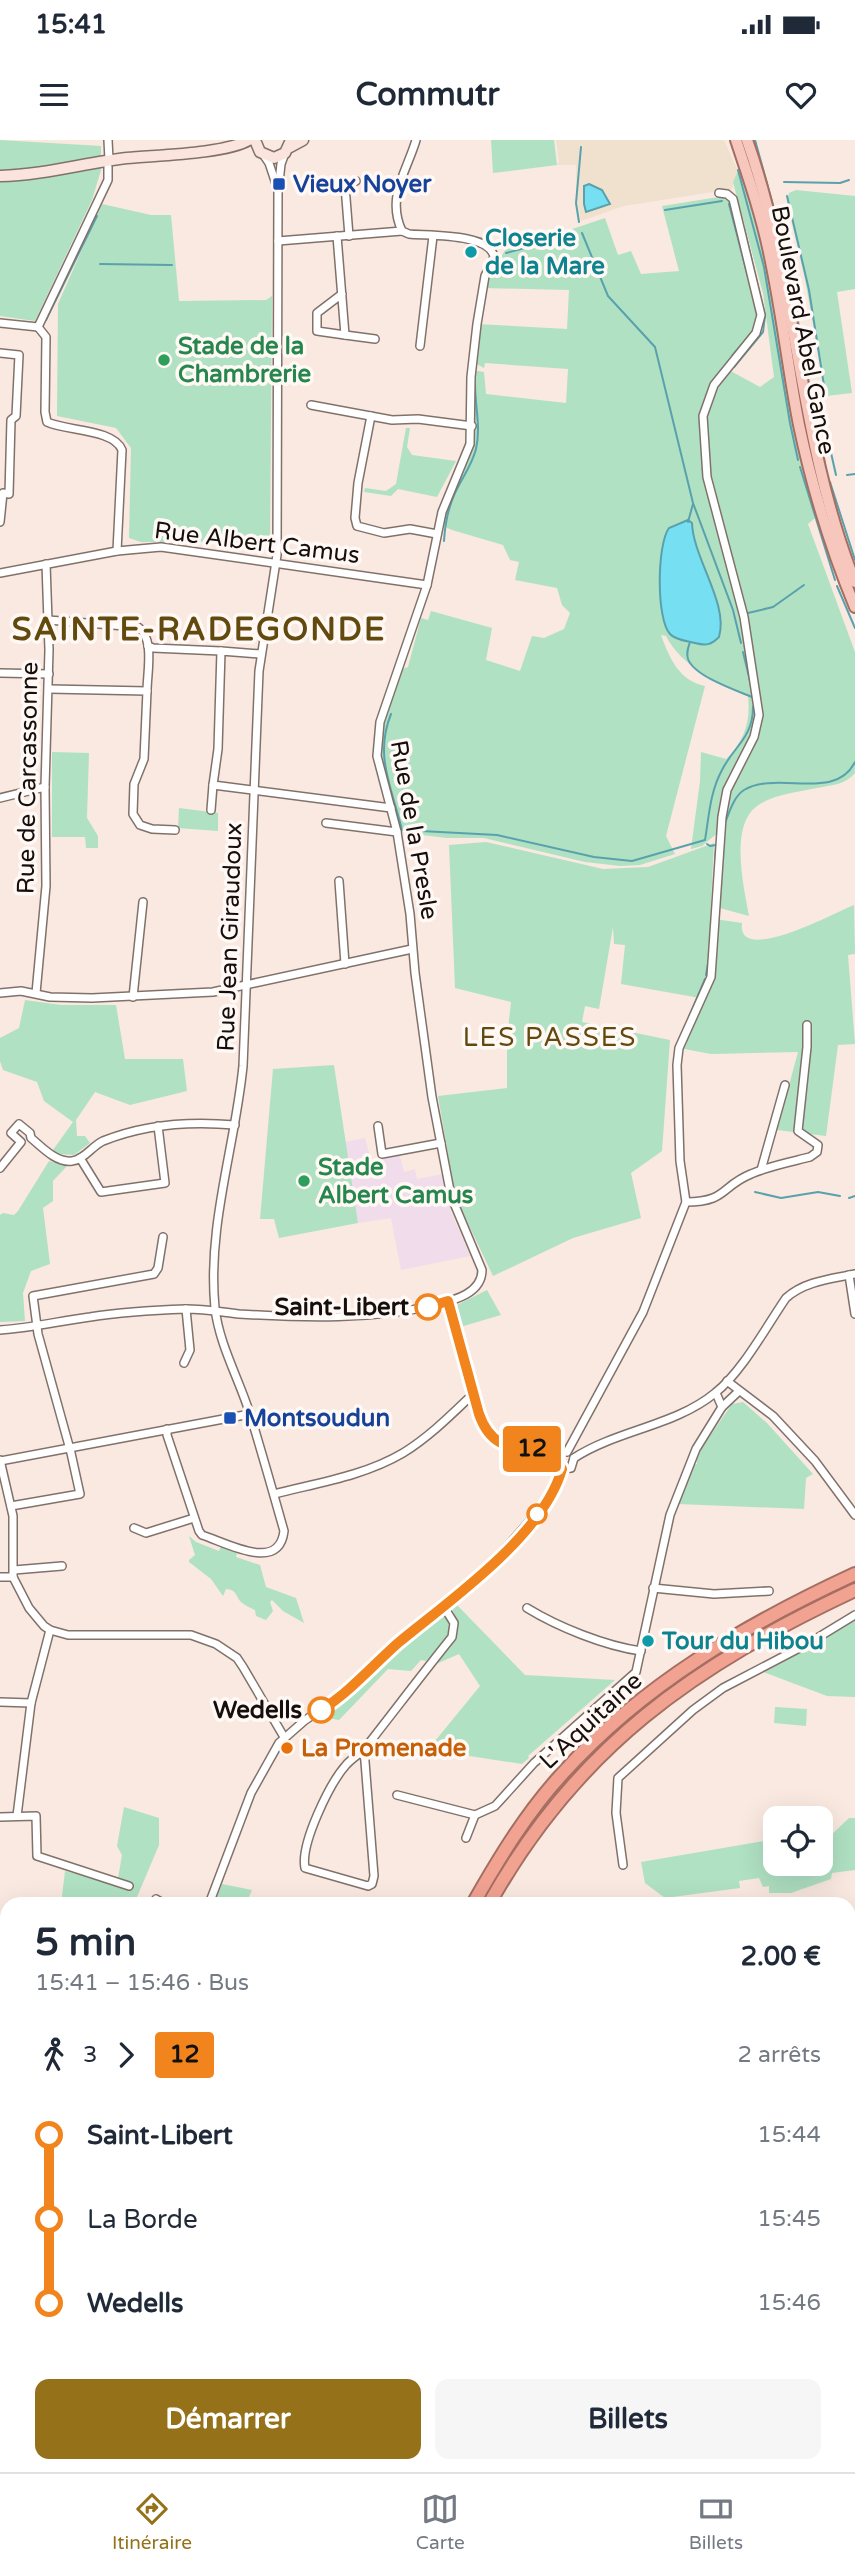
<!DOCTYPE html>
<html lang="fr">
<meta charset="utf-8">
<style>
body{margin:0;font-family:"Varela Round",sans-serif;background:#f6f6f7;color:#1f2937;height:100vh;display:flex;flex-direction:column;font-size:26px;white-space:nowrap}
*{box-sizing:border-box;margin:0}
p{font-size:23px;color:#747a83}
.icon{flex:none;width:38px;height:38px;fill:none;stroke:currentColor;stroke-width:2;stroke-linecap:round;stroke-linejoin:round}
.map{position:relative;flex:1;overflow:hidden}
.side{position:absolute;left:0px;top:1757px;width:856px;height:576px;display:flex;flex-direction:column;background:#fff;border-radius:21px 21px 0 0;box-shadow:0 7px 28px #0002}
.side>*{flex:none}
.badge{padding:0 14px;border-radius:5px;font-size:24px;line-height:46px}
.fabs{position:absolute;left:763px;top:1666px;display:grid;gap:14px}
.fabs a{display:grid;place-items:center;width:70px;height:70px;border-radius:14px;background:#fff;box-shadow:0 7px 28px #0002;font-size:35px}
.map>.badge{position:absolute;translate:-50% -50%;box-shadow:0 0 0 4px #fff}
.legs{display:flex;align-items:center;gap:10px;height:77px;padding:0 35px;font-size:23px}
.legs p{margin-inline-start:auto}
.summary{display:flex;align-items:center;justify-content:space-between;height:119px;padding:0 35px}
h1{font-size:38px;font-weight:700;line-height:52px}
.primary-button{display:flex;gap:14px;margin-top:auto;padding:14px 35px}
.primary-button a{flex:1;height:80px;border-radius:14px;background:#95721a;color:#fff;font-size:28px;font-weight:700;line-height:80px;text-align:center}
.primary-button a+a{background:#f6f6f7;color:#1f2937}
ul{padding:0 35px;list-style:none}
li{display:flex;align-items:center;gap:24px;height:84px;font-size:26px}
li i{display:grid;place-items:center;width:10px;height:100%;margin:0 9px;background:currentColor}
li i::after{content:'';width:18px;height:18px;margin:-9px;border:5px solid;border-radius:50%;background:#fff}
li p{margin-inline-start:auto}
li:first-child i{background:linear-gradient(#0000 50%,currentColor 0)}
li:last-child i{background:linear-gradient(currentColor 50%,#0000 0)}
.status{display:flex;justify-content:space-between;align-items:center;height:49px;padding:0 35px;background:#fff;direction:ltr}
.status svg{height:19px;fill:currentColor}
header{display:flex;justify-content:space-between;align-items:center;height:91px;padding:0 35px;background:#fff;font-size:32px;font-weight:700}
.dock{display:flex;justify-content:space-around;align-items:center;height:98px;border-top:2px solid #e0e1e3;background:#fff;font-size:19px;color:#747a83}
.dock a{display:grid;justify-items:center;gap:4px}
.dock .active{color:#95721a}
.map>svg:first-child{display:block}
.commercial{fill:#f0e0ce}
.education{fill:#f0dcea}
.green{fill:#b0e1c3}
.water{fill:#76dff1;stroke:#59a1ac;stroke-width:2}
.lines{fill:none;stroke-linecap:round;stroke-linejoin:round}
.stream{stroke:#59a1ac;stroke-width:2}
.street-casing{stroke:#80726b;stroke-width:10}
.secondary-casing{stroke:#80726b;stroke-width:13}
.primary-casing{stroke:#a46f62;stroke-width:14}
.highway-casing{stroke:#a46f62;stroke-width:16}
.street{stroke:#fff;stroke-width:7}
.secondary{stroke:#fbe3de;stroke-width:10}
.primary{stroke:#f7c7bd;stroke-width:10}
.highway{stroke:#f1a291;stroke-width:12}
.line-1-casing{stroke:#fff;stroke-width:16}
.line-1{stroke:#f1841d;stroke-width:10}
.transit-dot{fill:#1a4fb4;stroke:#fff8f5;stroke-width:2.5}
.culture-dot{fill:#0f9aa8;stroke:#fff8f5;stroke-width:2.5}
.leisure-dot{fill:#2e9e5b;stroke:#fff8f5;stroke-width:2.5}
.stop-1-dot{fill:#fff;stroke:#f1841d;stroke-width:3.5}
.food-dot{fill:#e8710a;stroke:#fff8f5;stroke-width:2.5}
.labels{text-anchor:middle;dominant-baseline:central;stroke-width:7;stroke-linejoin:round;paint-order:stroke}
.transit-label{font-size:24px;font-weight:bold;fill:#164399;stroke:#fff8f5;text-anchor:start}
.culture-label{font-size:24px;font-weight:bold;fill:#0d838f;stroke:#fff8f5;text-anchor:start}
.street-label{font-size:24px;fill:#140f0c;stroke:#fff8f5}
.leisure-label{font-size:24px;font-weight:bold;fill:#27864d;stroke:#fff8f5;text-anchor:start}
.stop-label{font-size:24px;font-weight:bold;fill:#140f0c;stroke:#fff8f5;text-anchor:end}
.food-label{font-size:24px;font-weight:bold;fill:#c56008;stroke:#fff8f5;text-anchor:start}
.neighbourhood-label{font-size:26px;letter-spacing:2px;fill:#62490d;stroke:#fff8f5}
.district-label{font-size:32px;font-weight:bold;letter-spacing:2px;fill:#62490d;stroke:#fff8f5}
</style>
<div class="status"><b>15:41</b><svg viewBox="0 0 49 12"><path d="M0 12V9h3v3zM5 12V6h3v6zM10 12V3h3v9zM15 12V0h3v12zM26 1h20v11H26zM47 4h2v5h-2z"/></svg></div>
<header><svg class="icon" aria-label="menu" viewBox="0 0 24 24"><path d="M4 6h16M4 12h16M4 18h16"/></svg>Commutr<svg class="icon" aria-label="heart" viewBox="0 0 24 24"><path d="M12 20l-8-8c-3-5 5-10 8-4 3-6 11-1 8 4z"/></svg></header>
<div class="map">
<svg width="855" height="2332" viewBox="0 0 855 2332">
<rect width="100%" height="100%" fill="#f9e9e0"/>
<polygon class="commercial" points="556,0 724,0 738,31 732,49 624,66 581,81 576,55 576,25 557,25 559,21"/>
<g class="education">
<polygon points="365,998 371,1020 399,1013 404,1032 415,1029 417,1039 443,1034 451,1072 470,1116 401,1130 391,1078 358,1083 345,1002"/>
<polygon points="855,1790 855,2038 849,2038 849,1791"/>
</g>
<g class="green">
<polygon points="0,0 101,6 101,30 92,60 35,181 0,176"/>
<polygon points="491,0 554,0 557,25 493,33"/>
<path d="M738 31 746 43 771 148 795 295 815 378 808 384 855 512V633C845 645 832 645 817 648 798 652 776 654 760 664 728 682 744 748 749 776L716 767 720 691 702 706 691 709 700 641 701 612 726 619C744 602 751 581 748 556 718 543 682 527 666 496L661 495C669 517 679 541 705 546L666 696 675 714 640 725 620 726 585 722 484 698H447L397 692 377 601 397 531 408 527 421 478 428 480 431 471 492 488 486 520 520 531 532 496 544 498 564 489 570 473 562 465 557 448 515 440 519 422 510 420 503 405 452 390 439 384 467 314 472 230 484 232 486 254 566 263 568 229 485 223 484 228 473 222 477 184 567 189 569 150 483 148C488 133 498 122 506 109L525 105 605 78 618 115 631 111 641 134 679 131 662 66 725 56 730 60 761 182 727 229 760 247 774 237 763 153 733 42Z"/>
<polygon points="796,50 855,56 855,149 837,152 852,253 826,256 805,139 787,61 789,53"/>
<polygon points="102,64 151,75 171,75 179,161 266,160 272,156 270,402 141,402 129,398 131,308 116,288 57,276 58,164"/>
<polygon points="406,288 410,288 407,307 412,315 456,321 437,357 398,349 391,356 364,352 365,348 386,351 396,344"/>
<polygon points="52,612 89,613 87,678 98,696 98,708 86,708 85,697 52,697"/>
<polygon points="179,668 218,673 218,691 178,688"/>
<path d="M486 702 603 729 648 727 714 703 710 783H715V779L742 783C736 827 838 771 854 765L855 814 848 815 855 904 838 905 826 996 777 990 798 912 711 914 679 908 700 858 621 844 625 805 614 804 613 787 599 869 585 866 582 882 670 900 662 1011 631 1033 641 1078 573 1098 493 1136 455 1056 438 956 507 948V898L511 862 455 848 449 705Z"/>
<polygon points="25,860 61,865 116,865 125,919 183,919 187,951 130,965 95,952 76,980 77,996 85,996 90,1003 74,1015 58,1014 53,1010 73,982 44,961 37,942 3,930 0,921 0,898 19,888"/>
<polygon points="334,925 358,1083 279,1098 274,1079 260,1079 273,929"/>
<polygon points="49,1021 67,1026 53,1041 53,1061 43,1068 50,1124 31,1131 23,1153 25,1181 0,1182 0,1075 3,1073 14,1075 18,1071"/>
<polygon points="487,1150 501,1175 460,1187 455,1166"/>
<polygon points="743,1262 767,1283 813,1334 806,1338 804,1369 678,1364 693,1325 697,1324 696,1318 700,1310 732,1264"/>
<path d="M189 1396 196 1402 219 1411 222 1404 238 1410 236 1417 260 1425 266 1447 296 1458 304 1483 283 1471 272 1460 270 1462 273 1471 266 1480 256 1476 255 1470C251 1468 244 1465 241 1462 235 1455 237 1450 226 1449L223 1456 211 1439 189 1422V1420L195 1415Z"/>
<path d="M455 1463 525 1535 615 1540 528 1616 529 1618 522 1624 437 1611 431 1606 480 1546 459 1514 436 1524C454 1501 464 1497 452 1468Z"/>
<path d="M444 1474C459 1493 438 1507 426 1521L421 1520 411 1531 388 1529 339 1580 328 1578C350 1544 406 1500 440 1475Z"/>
<polygon points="855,1479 855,1557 827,1556 761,1531 812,1506"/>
<polygon points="775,1567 807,1569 806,1586 774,1583"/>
<polygon points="124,1667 159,1678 159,1705 134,1764 61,1764 65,1731 117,1744 122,1715 117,1706"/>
<polygon points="849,1678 855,1678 855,1730 832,1733 831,1739 791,1753 769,1753 769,1746 763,1747 759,1738 739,1741 740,1748 665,1758 645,1743 641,1722 775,1699 775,1724 821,1724 821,1698 828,1698"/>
<polygon points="222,1744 252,1750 246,1764 214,1764"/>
<polygon points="0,1983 7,1983 7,2270 0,2273"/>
<polygon points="855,2231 855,2323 846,2328 840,2326 849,2326 849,2234"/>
<polygon points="439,2326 500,2328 546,2326 793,2326 796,2332 402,2332"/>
</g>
<g class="water">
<polygon points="589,44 602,50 610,64 586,72 584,64 584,46"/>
<path d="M688 380 692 383C693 418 729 464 719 497 711 505 706 506 695 503 687 501 675 500 670 494 656 479 657 404 669 388Z"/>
<polygon points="855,2121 855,2231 849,2234 849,2123"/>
<path d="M7 2287V2326H546C498 2331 450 2322 402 2332H0V2291Z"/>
</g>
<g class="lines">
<g class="stream">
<polyline points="755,0 786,112 812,262"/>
<polyline points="738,30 764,127 790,283 798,320"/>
<polyline points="784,42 840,43 849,40"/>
<polyline points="787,56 809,150 825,252"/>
<polyline points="729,64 748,137"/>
<polyline points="665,70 722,61"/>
<polyline points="579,82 576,63 581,7"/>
<polyline points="582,93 608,156 655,207 693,363 733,470 741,503"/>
<polyline points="471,96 494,102"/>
<polyline points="506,113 573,95"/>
<polyline points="100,124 172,125"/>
<polyline points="46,180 97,76"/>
<polyline points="732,216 754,190"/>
<polyline points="734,227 763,192 765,176 744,88"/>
<polyline points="822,273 836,335"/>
<polyline points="824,319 827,335"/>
<polyline points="800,327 835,440"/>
<polyline points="847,335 855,334"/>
<polyline points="830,342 855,420"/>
<polyline points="688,382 693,364"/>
<path d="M444 401C445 384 448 368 455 353 462 338 472 325 476 309 481 287 475 266 475 244"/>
<polyline points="837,446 855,488"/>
<polyline points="743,460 745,466"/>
<polyline points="748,473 773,467 804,445"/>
<path d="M690 502C688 508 686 513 688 519 694 536 735 550 752 557"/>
<polyline points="743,512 751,545"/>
<path d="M391 574C374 616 392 648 402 690L497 695 594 717 632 721 705 700C709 676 710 652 722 630 734 606 753 598 753 567"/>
<path d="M725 683C729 673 734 656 744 650 778 630 835 662 855 622"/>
<polyline points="707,704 710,706 716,705 715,725"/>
<polyline points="706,835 709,818"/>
<polyline points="689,877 705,839"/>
<polyline points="682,894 685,886"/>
<polyline points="674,930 674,945"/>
<polyline points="755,1052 781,1058 818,1052 840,1056"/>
<polyline points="849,1058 855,1056"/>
</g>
<defs>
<g id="street">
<polyline points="108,0 109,20"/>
<polyline points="263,14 269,23 277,47"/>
<polyline points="326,46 345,46 356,41"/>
<polyline points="345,46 349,96"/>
<polyline points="337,96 345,195 317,191 317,173 342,154"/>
<polyline points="278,101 402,91"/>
<polyline points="0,183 38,187 108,40 108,27"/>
<path d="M38 187 46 197 45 272 47 282C66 291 114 289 122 310L117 411"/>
<polyline points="345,195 375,199"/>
<polyline points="420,206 433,96"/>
<polyline points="0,213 19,215 16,276 11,280 9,354 3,353 0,382"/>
<polyline points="311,265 392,280 418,279 472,286"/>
<polyline points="371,276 358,343 355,378 357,386 384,393 410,389 437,394"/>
<polyline points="0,433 117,411 161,407 427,445"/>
<path d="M48 480 138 487C155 498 147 533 147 551"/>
<polyline points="148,506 153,508 221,511"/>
<polyline points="260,514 221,511 218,609 213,645 391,668"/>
<polyline points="0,533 49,534"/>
<polyline points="49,549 147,551 144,619 134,644 133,674 140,685 152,689 175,690"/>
<polyline points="0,658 45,647"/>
<polyline points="211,670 213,645"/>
<polyline points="326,683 397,692"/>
<polyline points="339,741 345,824"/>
<polyline points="0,853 21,851 50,857 92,858 213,852 412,809"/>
<polyline points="36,853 46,746 45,647 49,510 46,424"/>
<polyline points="133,857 143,762"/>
<polyline points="378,986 382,1014 441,1003"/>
<polyline points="80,1018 101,1052 165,1043 158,986"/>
<path d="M0 1028 21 1002 11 993 19 984 30 993 31 998C42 1007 56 1023 72 1021 84 1020 92 1006 103 1001 145 984 191 981 235 985"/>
<polyline points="761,1030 785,945"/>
<path d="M686 1062C727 1062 721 1046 751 1034 769 1026 790 1022 810 1017L817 1012 818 1005 798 991 807 907V885"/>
<polyline points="849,1135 855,1174"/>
<path d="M448 1162 479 1274C494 1317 523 1304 558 1315"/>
<path d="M0 1190C31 1188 59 1181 90 1177 121 1172 154 1170 186 1169 204 1169 221 1172 239 1174 305 1178 371 1180 436 1165 455 1160 482 1153 482 1130L451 1056 432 957 415 833 410 774 397 692 377 616 380 582 427 445 442 372 470 304 471 237 477 184 485 136 494 117C490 93 428 96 409 94L402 91C386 57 407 31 416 0"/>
<polyline points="184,1223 190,1210 186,1169"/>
<polyline points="727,1241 773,1276 815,1321 855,1375"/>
<polyline points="722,1267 739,1251"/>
<path d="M167 1289V1295L199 1391 202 1395C227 1403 279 1433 284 1391 273 1352 262 1313 250 1274 239 1239 219 1204 215 1168 207 1086 235 1007 243 926L259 531 277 415 278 51 281 24 285 13"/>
<polyline points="567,1312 643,1172 686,1062 680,1021 677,925 679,908 711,837 722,677 727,650 754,597 759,575 744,477 707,337 703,276 714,245 756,193 761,175 733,59 727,54 719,53"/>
<path d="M574 1318C617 1290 675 1286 715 1253 742 1232 766 1187 786 1158 805 1141 831 1139 855 1134"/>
<polyline points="0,1320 13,1376 13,1437 29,1468 44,1486 50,1490 68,1495 191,1495 216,1504 237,1518 243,1527 284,1597"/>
<polyline points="0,1321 250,1274"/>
<polyline points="562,1329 571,1328 574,1318"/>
<path d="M274 1354C317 1343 364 1336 403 1313 429 1297 451 1275 473 1254"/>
<polyline points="11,1366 80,1354 71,1313 38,1194 33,1156 154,1134 158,1128 163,1097"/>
<polyline points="134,1388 146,1393 194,1378"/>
<polyline points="14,1430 62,1426"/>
<polyline points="0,1437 13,1437"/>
<polyline points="653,1448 714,1454 769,1451"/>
<path d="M527 1468C558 1487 605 1506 641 1511"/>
<polyline points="0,1562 31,1563"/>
<path d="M364 1609 374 1736 372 1744 368 1746 305 1728C300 1704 330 1643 346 1625 352 1618 360 1614 366 1607 395 1570 423 1533 452 1497L454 1483 444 1467"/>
<polyline points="397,1655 475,1675"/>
<polyline points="17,1676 31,1563 50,1490"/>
<polyline points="0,1677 36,1676 37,1716 129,1746"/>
<polyline points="466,1698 475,1675 495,1666 534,1623 636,1532 670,1375 696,1309 722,1267 716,1253"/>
<polyline points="623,1725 616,1673 618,1638 693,1570 723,1548 809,1503 855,1475"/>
<polyline points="156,1759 165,1764"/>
<polyline points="209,1764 251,1653 279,1603 304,1581 349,1550 388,1512 487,1430 549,1359 555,1350 562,1329"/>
<polyline points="0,1838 7,1837"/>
</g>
<g id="secondary">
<polyline points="255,0 260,12 274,18 285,13 291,0"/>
<polyline points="290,7 303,0"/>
<path d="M0 36C44 35 84 23 127 18 158 15 224 14 249 0"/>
</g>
<g id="primary">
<path d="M736 0C749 39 762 77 770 117 782 173 788 229 799 285 812 347 831 409 855 467"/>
<path d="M747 0C798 144 798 300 855 442"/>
<polyline points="0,1976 7,1977"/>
<polyline points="849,2085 855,2083"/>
</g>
<g id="highway">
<path d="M473 1764C499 1718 527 1672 563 1633 643 1544 747 1484 855 1434"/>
<path d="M489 1764C577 1606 695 1525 855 1450"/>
<polyline points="159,2332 162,2326"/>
<polyline points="176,2332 180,2326"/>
</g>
</defs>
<use href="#street" class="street-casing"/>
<use href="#secondary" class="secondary-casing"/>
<use href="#primary" class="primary-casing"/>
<use href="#highway" class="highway-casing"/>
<use href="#street" class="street"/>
<use href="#secondary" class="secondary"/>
<use href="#primary" class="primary"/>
<use href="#highway" class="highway"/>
</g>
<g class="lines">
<defs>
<path id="line-1" d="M321 1570C350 1552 372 1526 398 1503 450 1460 543 1396 562 1329L556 1320 558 1315C523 1304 494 1317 479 1274L448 1161 428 1167"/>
</defs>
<use href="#line-1" class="line-1-casing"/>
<use href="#line-1" class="line-1"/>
</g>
<g class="transit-dot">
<rect x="272" y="37" width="14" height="14" rx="3.5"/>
<rect x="223" y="1271" width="14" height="14" rx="3.5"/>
</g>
<g class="culture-dot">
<circle cx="471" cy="112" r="7"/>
<circle cx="648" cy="1501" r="7"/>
</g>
<g class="leisure-dot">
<circle cx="164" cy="220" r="7"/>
<circle cx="304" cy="1041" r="7"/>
</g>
<g class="stop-1-dot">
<circle cx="428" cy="1167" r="12"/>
<circle cx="537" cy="1374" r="9"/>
<circle cx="321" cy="1570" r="12"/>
</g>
<circle class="food-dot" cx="287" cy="1608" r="7"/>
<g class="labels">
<g class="transit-label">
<text x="293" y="44">Vieux Noyer</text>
<text x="244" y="1278">Montsoudun</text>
</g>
<g class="culture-label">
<text x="485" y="98">Closerie<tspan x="485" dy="28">de la Mare</tspan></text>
<text x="662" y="1501">Tour du Hibou</text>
</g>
<g class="street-label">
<text transform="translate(803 190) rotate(79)">Boulevard Abel Gance</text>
<text transform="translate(257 403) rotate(7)">Rue Albert Camus</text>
<text transform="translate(28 638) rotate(-89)">Rue de Carcassonne</text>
<text transform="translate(414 690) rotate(80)">Rue de la Presle</text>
<text transform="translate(230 797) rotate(-88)">Rue Jean Giraudoux</text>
<text transform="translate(591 1581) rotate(-43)">L'Aquitaine</text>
</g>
<g class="leisure-label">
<text x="178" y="206">Stade de la<tspan x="178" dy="28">Chambrerie</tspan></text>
<text x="318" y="1027">Stade<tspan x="318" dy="28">Albert Camus</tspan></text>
</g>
<g class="stop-label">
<text x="409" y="1167">Saint-Libert</text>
<text x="302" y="1570">Wedells</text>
</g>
<g class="food-label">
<text x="301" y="1608">La Promenade</text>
</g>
<g class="neighbourhood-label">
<text x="550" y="897">LES PASSES</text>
</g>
<g class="district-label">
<text x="199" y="490">SAINTE-RADEGONDE</text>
</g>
</g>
</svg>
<div class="fabs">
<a><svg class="icon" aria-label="locate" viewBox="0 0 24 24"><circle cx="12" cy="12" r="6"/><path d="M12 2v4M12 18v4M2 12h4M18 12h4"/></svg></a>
</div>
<b class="badge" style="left:532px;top:1309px;background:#f1841d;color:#111">12</b>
<section class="side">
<div class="summary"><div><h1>5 min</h1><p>15:41 – 15:46 · Bus</p></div><b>2.00 €</b></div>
<div class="legs"><svg class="icon" aria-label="walk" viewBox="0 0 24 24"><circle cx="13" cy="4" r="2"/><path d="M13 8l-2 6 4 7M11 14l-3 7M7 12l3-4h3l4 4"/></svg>3<svg class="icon" aria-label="forward" viewBox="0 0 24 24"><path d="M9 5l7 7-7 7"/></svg><b class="badge" style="background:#f1841d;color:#111">12</b><p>2 arrêts</p></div>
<ul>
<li><i style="color:#f1841d"></i><b>Saint-Libert</b><p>15:44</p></li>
<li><i style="color:#f1841d"></i><span>La Borde</span><p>15:45</p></li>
<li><i style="color:#f1841d"></i><b>Wedells</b><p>15:46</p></li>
</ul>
<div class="primary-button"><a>Démarrer</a><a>Billets</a></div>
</section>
</div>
<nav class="dock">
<a class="active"><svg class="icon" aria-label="directions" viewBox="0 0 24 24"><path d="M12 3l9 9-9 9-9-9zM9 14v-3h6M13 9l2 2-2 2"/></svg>Itinéraire</a>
<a><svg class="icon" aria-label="map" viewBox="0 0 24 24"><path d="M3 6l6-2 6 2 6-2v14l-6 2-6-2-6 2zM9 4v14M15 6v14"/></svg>Carte</a>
<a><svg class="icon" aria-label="tickets" viewBox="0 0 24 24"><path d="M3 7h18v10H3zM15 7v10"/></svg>Billets</a>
</nav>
